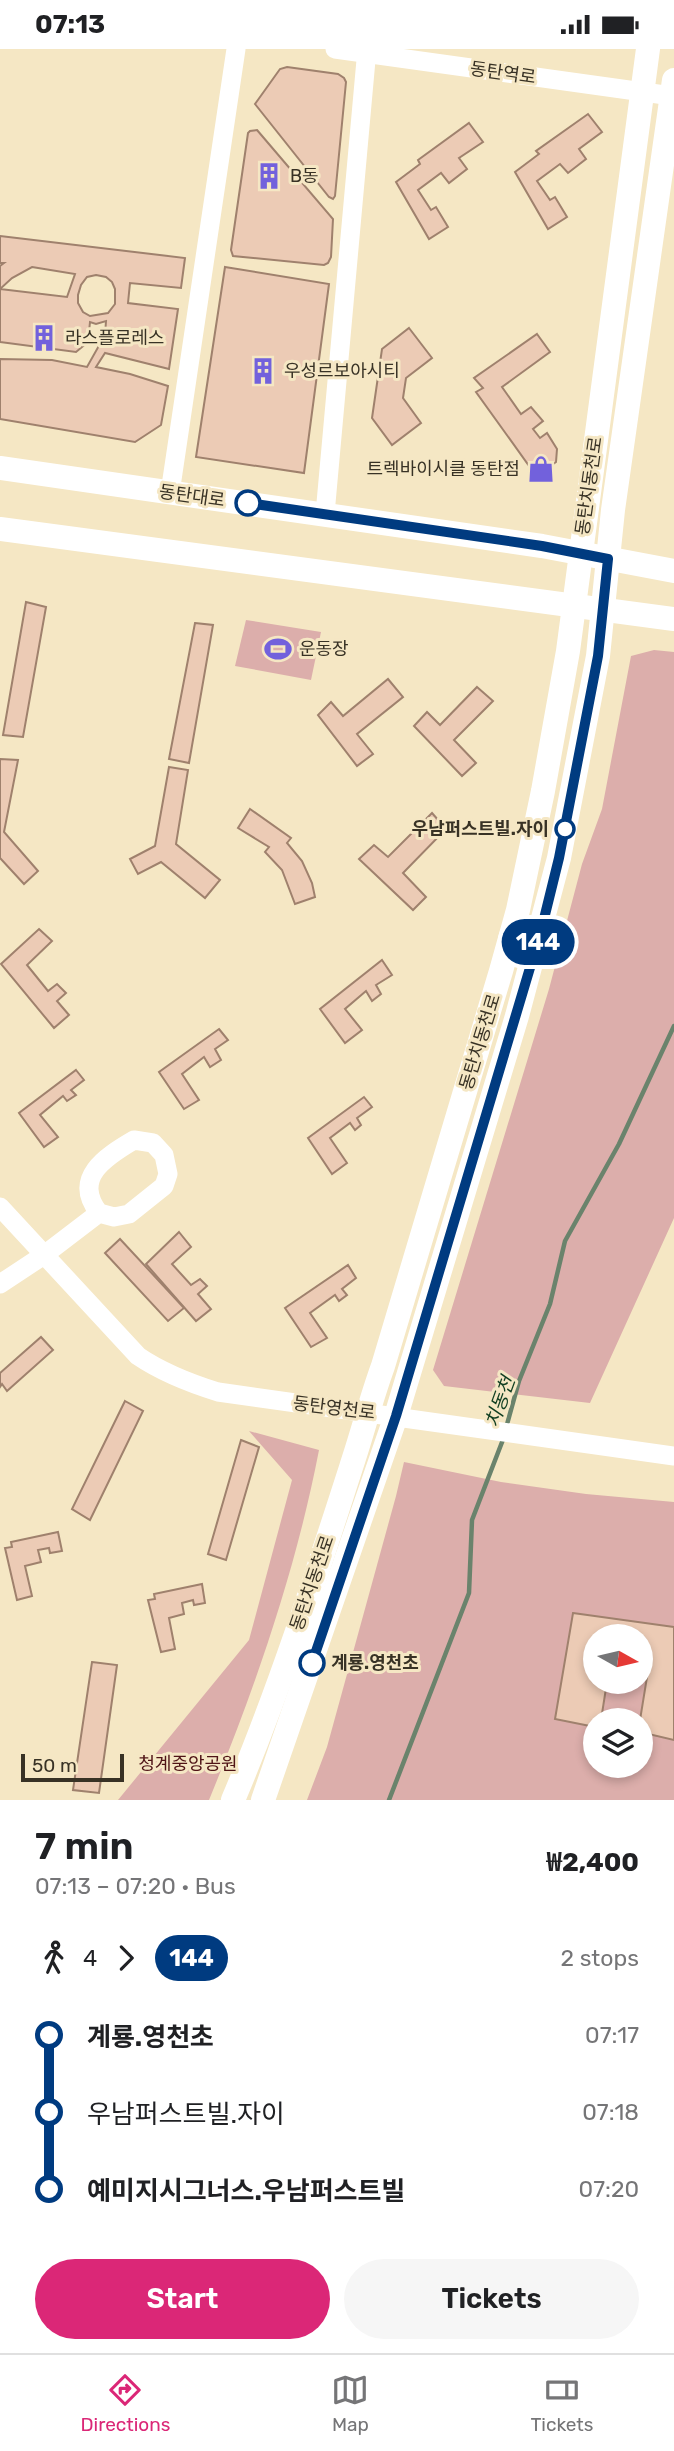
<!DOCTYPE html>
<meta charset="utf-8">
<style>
body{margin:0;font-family:Rubik,"Noto Sans KR",sans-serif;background:#f6f6f6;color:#202124;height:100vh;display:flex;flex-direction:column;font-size:26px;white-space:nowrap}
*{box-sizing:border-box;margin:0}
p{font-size:23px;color:#757577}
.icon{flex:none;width:38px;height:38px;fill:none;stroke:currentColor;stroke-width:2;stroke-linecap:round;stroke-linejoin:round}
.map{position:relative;height:1751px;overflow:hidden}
.sheet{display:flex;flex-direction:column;background:#fff;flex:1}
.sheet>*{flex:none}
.badge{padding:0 14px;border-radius:23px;font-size:24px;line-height:46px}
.needle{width:46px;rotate:98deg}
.controls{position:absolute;left:583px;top:1575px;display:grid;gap:14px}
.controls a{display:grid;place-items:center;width:70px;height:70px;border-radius:50%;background:#fff;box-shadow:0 4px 10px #0003;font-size:35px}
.scale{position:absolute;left:21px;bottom:18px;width:103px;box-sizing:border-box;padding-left:7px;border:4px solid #383225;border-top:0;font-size:19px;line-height:24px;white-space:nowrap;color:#383225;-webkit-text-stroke:5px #f5e7c4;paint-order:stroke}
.map>.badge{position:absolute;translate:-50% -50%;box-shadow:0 0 0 4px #fff}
.legs{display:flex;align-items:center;gap:10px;height:77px;padding:0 35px;font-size:23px}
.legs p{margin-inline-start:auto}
.headline{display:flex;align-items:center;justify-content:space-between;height:119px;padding:0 35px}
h1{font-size:38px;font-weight:600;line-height:52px}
.cta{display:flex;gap:14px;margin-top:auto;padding:14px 35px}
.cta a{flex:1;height:80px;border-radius:42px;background:#db2777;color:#fff;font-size:28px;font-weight:600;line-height:80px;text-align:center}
.cta a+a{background:#f6f6f6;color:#202124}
ul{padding:0 35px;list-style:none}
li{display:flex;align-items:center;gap:24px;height:77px;font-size:26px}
li i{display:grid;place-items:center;width:10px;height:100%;margin:0 9px;background:currentColor}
li i::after{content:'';width:18px;height:18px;margin:-9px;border:5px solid;border-radius:50%;background:#fff}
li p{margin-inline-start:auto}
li:first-child i{background:linear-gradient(#0000 50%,currentColor 0)}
li:last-child i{background:linear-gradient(currentColor 50%,#0000 0)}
.status{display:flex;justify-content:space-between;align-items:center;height:49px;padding:0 35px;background:#fff;direction:ltr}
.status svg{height:19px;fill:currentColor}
.tabs{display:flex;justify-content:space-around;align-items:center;height:98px;border-top:2px solid #e0e0e0;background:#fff;font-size:19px;color:#757577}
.tabs a{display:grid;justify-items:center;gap:4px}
.tabs .current{color:#db2777}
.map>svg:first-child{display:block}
.green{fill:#dcaeab;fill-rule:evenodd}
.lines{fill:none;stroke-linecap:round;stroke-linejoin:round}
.stream{stroke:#6a836c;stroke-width:4.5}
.building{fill:#eccbb5;stroke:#9f816d;stroke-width:2;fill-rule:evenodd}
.minor{stroke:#fff;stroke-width:19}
.major{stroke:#fff;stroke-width:24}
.line-1-casing{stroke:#fff;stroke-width:16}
.line-1{stroke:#003b80;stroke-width:10}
.stop-1-dot{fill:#fff;stroke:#003b80;stroke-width:3.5}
.labels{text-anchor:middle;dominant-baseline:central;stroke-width:6;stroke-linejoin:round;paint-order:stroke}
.street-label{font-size:18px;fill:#383225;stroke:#f5e7c4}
.poi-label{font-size:18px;fill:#383225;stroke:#f5e7c4;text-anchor:start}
.stop-label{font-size:18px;font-weight:bold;fill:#383225;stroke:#f5e7c4;text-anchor:end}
.park-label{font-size:18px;fill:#4f1416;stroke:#f5e7c4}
.water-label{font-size:19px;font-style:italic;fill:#103e21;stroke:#f5e7c4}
</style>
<div class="status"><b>07:13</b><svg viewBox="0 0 49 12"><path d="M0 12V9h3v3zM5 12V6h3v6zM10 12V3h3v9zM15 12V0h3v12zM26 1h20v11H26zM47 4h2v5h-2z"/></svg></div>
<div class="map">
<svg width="674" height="1751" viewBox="0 0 674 1751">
<rect width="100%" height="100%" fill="#f5e7c4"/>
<g class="green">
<polygon points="246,571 321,583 311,631 235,617"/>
<polygon points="654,601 674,603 674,1169 590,1354 444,1337 433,1321 549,940 582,815 602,760 631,607"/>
<path d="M249 1382 319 1401C296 1521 255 1639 209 1751H118L249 1591 292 1431Z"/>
<path d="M404 1413 501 1433 586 1445 674 1453V1751H307L327 1698 396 1447ZM595 1587H640V1633H595ZM595 1671H640V1717H595Z"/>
</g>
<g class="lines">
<g class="stream">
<polyline points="506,1379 519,1332 550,1255 565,1192 619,1095 674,977"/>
<polyline points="389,1751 469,1544 472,1471 504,1388"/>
</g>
</g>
<g class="building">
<polygon points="287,18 338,25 344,29 346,33 335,147 333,150 329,148 255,55 280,20"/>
<polygon points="588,65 602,83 579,100 586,110 568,124 560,115 537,132 550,151 555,148 567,168 548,180 515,123 539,105 536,102"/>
<polygon points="469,74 483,93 459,109 467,120 449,134 441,124 418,141 431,161 436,158 448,178 429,190 396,133 420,115 418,111"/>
<polygon points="257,81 333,170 331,208 328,214 324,216 233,207 231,201 248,84 250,82"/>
<path d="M0 187 185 209 181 239 130 234 128 254 178 260 169 320 105 304 96 318 130 325 168 337 161 376 135 393 0 370V310L52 311 87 318 105 286 106 272 96 275 90 273 88 293 76 303 0 293V217L4 214H0ZM32 218 75 225 67 248 0 240 12 229ZM96 226 106 228 112 233 115 240V255L108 264 90 267 83 263 78 254V246L81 236 87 228Z"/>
<polygon points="225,218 329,235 304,424 196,408"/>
<polygon points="409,279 432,309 406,329 403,349 421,374 392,396 372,369 382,300"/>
<polygon points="537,285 550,303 502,338 521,365 531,358 543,372 533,380 540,389 547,384 557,400 556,413 542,423 532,421 476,343 483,339 474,329"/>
<polygon points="26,553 46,558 23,688 3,686"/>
<polygon points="195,574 213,576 189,714 169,710"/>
<polygon points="388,630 403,648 357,685 373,705 357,717 318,666 331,653 343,667"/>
<polygon points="477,638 493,652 454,691 476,714 462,727 414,677 427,663 440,676"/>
<polygon points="0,710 18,711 4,783 38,822 24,835 0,809"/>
<polygon points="169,718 188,721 176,795 220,831 205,849 161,813 138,825 130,810 155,797"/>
<polygon points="250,760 291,789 287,794 302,812 312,834 315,848 295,855 282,821 265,803 269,798 238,779"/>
<polygon points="432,764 446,780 403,824 426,848 413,861 359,810 374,796 388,808"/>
<polygon points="39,880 52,892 27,916 48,942 57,935 66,944 57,952 69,966 54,979 1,915"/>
<polygon points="382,911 392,926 376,936 381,945 372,952 366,942 345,960 362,981 345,994 320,960"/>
<polygon points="219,980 228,991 215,1000 221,1011 210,1018 204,1008 182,1025 199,1051 184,1060 159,1023"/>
<polygon points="76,1021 84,1031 71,1041 76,1046 67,1052 63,1047 40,1066 58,1088 44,1098 19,1064"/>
<polygon points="364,1048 372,1058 357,1069 361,1076 355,1081 350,1074 330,1089 347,1114 332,1125 308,1089"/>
<polygon points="179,1183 191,1198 172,1215 191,1236 200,1230 207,1237 198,1245 211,1260 196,1272 146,1215"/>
<polygon points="120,1190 184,1259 168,1272 105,1204"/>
<polygon points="348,1216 356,1229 342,1240 347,1246 339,1252 335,1246 310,1264 327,1289 311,1298 285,1259"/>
<polygon points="41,1288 53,1301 7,1342 2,1335 0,1338 0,1324"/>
<polygon points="125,1352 143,1362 90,1471 72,1460"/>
<polygon points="241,1391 259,1398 226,1511 208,1505"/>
<polygon points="58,1483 62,1502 50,1504 49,1499 38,1501 41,1513 25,1517 32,1547 17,1551 5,1499 12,1498 11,1493"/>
<polygon points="202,1535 205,1554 194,1556 193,1551 182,1554 184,1565 169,1569 175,1600 161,1603 148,1551 155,1550 154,1545"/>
<polygon points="573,1564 674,1578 674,1691 640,1683 640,1671 647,1628 640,1626 640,1587 595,1587 595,1633 607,1633 601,1671 595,1671 595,1678 555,1670"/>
<polygon points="92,1613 117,1616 99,1744 73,1741"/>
</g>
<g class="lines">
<g class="minor">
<polyline points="335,0 672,47"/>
<polyline points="170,444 236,0"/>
<polyline points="325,465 367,0"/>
<path d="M0 1158 138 1307C163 1324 189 1334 218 1343L674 1407"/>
<path d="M0 1235 44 1206 99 1164 114 1168 129 1165 164 1137 168 1125 164 1106 153 1094 134 1091C105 1108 72 1129 99 1164"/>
</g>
<g class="major">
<polyline points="0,419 542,497 674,522"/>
<polyline points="0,480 674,570"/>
<path d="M233 1751C280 1640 317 1524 354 1409 364 1378 372 1347 383 1317L501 922 518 861 543 742 568 602 648 0"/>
<polyline points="263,1751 396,1367 517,967 559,809 598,607 613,461 674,31"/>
</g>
</g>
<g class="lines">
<defs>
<polyline id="line-1" points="248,454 542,497 608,510 598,607 559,809 541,882 396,1367 312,1614"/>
</defs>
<use href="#line-1" class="line-1-casing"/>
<use href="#line-1" class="line-1"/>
</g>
<defs>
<symbol id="building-bare" viewBox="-9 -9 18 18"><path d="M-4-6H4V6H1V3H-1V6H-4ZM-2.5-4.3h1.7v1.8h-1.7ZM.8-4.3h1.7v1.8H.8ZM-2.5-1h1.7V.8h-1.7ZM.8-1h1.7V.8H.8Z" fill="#7261dc" stroke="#f5e7c4" stroke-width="2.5" paint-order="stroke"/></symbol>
<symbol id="shop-bare" viewBox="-9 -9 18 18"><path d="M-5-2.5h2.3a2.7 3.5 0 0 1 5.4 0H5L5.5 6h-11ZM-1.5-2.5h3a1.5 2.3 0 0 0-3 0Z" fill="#7261dc" stroke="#f5e7c4" stroke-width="2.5" paint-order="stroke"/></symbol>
<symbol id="stadium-bare" viewBox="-9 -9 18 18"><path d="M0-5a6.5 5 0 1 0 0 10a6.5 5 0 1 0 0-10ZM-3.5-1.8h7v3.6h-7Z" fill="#7261dc" stroke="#f5e7c4" stroke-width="2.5" paint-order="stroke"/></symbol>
</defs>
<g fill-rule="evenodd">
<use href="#building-bare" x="250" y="108" width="38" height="38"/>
<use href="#building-bare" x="25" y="270" width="38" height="38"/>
<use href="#building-bare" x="244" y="303" width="38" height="38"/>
<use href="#shop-bare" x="522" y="401" width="38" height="38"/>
<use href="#stadium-bare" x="259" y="581" width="38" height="38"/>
</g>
<g class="stop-1-dot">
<circle cx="248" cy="454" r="12"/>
<circle cx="565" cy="780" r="9"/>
<circle cx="312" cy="1614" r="12"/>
</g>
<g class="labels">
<g class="street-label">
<text transform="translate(503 24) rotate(8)">동탄역로</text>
<text transform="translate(589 437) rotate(-82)">동탄치동천로</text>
<text transform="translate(192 447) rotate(8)">동탄대로</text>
<text transform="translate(480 993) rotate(-73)">동탄치동천로</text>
<text transform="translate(334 1359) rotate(7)">동탄영천로</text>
<text transform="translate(312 1534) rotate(-71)">동탄치동천로</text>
</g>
<g class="poi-label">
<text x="290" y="127">B동</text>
<text x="65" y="289">라스플로레스</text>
<text x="284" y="322">우성르보아시티</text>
<text x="520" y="420" text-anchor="end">트렉바이시클 동탄점</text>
<text x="299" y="600">운동장</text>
</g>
<g class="stop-label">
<text x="549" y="780">우남퍼스트빌.자이</text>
<text x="331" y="1614" text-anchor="start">계룡.영천초</text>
</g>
<g class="park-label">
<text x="188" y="1715">청계중앙공원</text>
</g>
<g class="water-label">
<text transform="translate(500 1353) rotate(-70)">치동천</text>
</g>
</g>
</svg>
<div class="controls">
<a><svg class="needle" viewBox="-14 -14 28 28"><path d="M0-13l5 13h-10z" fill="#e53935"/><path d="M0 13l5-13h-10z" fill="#757577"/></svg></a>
<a><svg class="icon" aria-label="layers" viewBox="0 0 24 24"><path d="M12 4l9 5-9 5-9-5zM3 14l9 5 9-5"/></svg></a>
</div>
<div class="scale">50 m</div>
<b class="badge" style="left:538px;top:893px;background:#003b80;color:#fff">144</b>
</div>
<section class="sheet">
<div class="headline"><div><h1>7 min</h1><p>07:13 – 07:20 · Bus</p></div><b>₩2,400</b></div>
<div class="legs"><svg class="icon" aria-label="walk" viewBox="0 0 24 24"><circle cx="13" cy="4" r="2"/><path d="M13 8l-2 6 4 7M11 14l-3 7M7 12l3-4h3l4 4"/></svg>4<svg class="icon" aria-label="forward" viewBox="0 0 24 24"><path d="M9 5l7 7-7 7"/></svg><b class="badge" style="background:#003b80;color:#fff">144</b><p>2 stops</p></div>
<ul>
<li><i style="color:#003b80"></i><b>계룡.영천초</b><p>07:17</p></li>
<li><i style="color:#003b80"></i><span>우남퍼스트빌.자이</span><p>07:18</p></li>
<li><i style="color:#003b80"></i><b>예미지시그너스.우남퍼스트빌</b><p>07:20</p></li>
</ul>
<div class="cta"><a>Start</a><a>Tickets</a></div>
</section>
<nav class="tabs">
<a class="current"><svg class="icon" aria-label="directions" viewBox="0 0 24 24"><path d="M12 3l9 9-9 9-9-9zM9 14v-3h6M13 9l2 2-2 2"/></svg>Directions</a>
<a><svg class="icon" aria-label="map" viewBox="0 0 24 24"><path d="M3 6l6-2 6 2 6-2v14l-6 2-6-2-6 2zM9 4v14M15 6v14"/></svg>Map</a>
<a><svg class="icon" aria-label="tickets" viewBox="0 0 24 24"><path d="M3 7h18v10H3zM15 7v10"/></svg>Tickets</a>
</nav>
